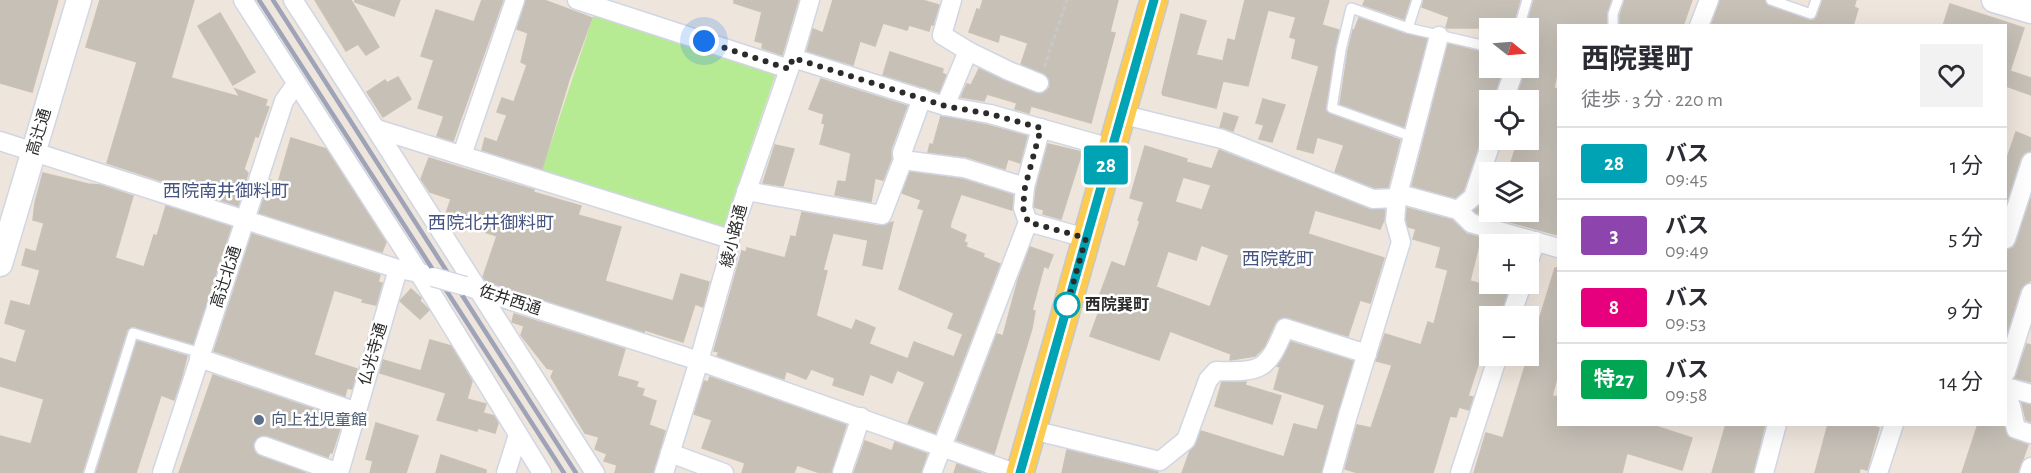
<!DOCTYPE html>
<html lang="ja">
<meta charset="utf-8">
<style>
body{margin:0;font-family:"Alegreya Sans","Noto Sans JP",sans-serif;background:#f2f2f3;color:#2b2b33;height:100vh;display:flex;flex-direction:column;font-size:22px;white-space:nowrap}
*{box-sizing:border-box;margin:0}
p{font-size:20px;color:#7c7c81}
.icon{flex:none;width:33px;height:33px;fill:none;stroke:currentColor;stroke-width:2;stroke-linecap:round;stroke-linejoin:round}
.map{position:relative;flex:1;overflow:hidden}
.panel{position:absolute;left:1557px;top:24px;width:450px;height:402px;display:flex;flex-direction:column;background:#fff;border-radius:0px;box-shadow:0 6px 24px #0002}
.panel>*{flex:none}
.badge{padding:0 12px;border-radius:4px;font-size:21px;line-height:39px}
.needle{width:39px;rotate:107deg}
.controls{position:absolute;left:1479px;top:18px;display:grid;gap:12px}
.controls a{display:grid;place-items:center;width:60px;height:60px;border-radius:0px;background:#fff;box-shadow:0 6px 24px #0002;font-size:30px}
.you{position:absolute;width:30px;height:30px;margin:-15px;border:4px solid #fff;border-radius:50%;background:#1a73e8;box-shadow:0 0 0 9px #1a73e833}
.map>.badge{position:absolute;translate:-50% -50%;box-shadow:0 0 0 3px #fff}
.round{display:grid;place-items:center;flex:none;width:63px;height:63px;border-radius:0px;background:#f2f2f3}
.headline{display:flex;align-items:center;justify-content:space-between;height:102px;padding:0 24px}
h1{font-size:28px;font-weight:700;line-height:45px}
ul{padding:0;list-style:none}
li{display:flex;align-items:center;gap:18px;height:72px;padding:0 24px;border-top:2px solid #e1e1e2}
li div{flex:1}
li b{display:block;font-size:22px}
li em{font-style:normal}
li .badge{min-width:66px;font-weight:700;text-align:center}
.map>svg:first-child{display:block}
.green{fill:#b6ea93}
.building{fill:#c6c0b7;stroke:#cac1b5;stroke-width:1.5;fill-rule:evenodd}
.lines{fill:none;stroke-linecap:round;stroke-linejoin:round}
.lane-casing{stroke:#d1d6e5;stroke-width:12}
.street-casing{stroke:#d1d6e5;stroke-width:21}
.secondary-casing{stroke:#d1d6e5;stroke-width:27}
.primary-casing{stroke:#c8c8c8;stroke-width:30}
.path{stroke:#c8c8c8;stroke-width:3;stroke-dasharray:4.5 3;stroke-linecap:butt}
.lane{stroke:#fff;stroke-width:9}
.street{stroke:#fff;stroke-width:18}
.secondary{stroke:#fff;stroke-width:24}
.primary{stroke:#fecb51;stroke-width:27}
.rail{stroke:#9ea3b7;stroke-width:4.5}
.street-bridge-casing{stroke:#d1d6e5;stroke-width:21;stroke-linecap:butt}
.street-bridge{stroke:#fff;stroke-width:18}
.line-casing{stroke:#fff;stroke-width:14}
.line{stroke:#00a3b4;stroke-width:9}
.walk{stroke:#2b2b2b;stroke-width:6;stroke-dasharray:0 10.8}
.stop-dot{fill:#fff;stroke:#00a3b4;stroke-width:3}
.service-dot{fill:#5c6f8a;stroke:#fff;stroke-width:2}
.labels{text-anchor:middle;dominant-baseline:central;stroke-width:5;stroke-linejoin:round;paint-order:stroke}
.street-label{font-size:16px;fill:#2b2b2b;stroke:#fff}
.stop-label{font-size:16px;font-weight:bold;fill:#2b2b2b;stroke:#fff;text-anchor:start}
.service-label{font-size:16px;fill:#4e5e75;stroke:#fff;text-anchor:start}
.neighbourhood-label{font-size:18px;fill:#465480;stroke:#fff}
</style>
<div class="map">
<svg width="2031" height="473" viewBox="0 0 2031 473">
<rect width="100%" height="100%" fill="#eee5dc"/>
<polygon class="green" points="594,14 777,70 723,228 541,173"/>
<g class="building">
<polygon points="0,0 58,0 32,92 0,83"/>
<polygon points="100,0 194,0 171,78 240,97 235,89 267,100 265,106 269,107 258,137 255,136 244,169 248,173 238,206 107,163 137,62 86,47"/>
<polygon points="315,0 351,0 379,47 366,55 358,44 346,51"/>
<polygon points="355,0 400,0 394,16 355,2"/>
<polygon points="482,0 503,0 453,141 437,136 444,116 418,108 434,60 421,56 436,10 474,22"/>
<polygon points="526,0 544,0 592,18 569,80 542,169 482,150 485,138 497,142 507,115 497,112 502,98 514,102 527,65 521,62 528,33 517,29"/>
<polygon points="734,0 798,0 782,55 762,48 763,43 755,41 762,12 734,3"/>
<polygon points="833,0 922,0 939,5 933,25 931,24 929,31 909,25 907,30 883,23 875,46 860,41 853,65 807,51 813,29 823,33"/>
<polygon points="983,0 1118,0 1110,32 1115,33 1091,123 1031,106 1029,113 1015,109 1017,103 987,94 984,101 961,97 967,84 971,85 979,69 1035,93 1045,92 1050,87 1047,76 1021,64 1028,43 1000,34 998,42 969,32 977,9 980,10"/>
<polygon points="1245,0 1329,0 1322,25 1339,30 1325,110 1330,114 1400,140 1388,187 1375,188 1335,172 1344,145 1317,137 1313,153 1297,149 1319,66 1292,58 1296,39 1290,37 1296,17 1268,10 1248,86 1223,81 1216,108 1163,95 1162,93 1181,14 1206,21 1196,55 1223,61 1228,39 1235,41"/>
<polygon points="1365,0 1410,0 1404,19 1363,5"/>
<polygon points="1424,0 1520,0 1512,28 1447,28 1446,27 1449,17 1422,7"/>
<polygon points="1534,0 1611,0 1607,12 1606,26 1558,26 1558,68 1554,88 1558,89 1558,235 1477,213 1474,211 1483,201 1490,183 1490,212 1528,212 1528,172 1508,172 1518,140 1528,140 1528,100 1516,100 1526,68 1528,68 1528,58 1537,28 1526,28"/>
<polygon points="1625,0 1692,0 1683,26 1620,26 1620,15"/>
<polygon points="1720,0 1764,0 1769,6 1812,21 1817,17 1823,0 1856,0 1854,7 1858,9 1853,26 1711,26"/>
<polygon points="1950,4 2024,28 2010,71 2031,78 2031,95 2006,86 2006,26 1943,26"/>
<polygon points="220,13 255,72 233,85 198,26"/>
<polygon points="1359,18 1406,34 1427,39 1404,127 1340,104 1348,51 1353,30 1354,31"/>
<polygon points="1448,44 1490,54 1490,68 1503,68 1493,100 1490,100 1490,114 1485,129 1463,191 1455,198 1412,186"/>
<polygon points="890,52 943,69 942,73 946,75 939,92 883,75"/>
<polygon points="398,77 411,99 383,117 367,92 385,80 387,83"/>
<polygon points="821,79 907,106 891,149 891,159 883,180 875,178 871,202 835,195 838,181 846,182 851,153 820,144 825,124 822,123 824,114 809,109"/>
<polygon points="1263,99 1285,105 1272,142 1259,139 1264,125 1256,123"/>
<polygon points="1224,113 1238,117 1233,131 1220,127"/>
<polygon points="941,116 987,125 1027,136 1020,163 1008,159 1005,169 967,157 928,152 930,144 933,145"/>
<polygon points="2016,132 2031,138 2031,151 2024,153 2020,159 2006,204 2006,161"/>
<polygon points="291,138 326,149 386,242 382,252 259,213 270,180 278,183"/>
<polygon points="1048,144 1082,152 1061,219 1043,214 1044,210 1034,207 1036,189"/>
<polygon points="775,145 794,149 783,186 763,183"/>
<path d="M1145 146 1187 159 1186 162 1212 169 1219 150 1369 209 1385 210 1384 220 1380 229 1315 210 1308 234 1384 258 1370 303 1360 300 1348 336 1282 317 1275 323 1264 347 1255 356 1230 360 1231 354 1170 331 1159 360 1090 336 1101 306 1096 305 1112 262 1125 267 1140 221 1138 220 1144 202 1130 198ZM1183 177 1211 185 1202 210 1175 202ZM1201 245 1229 255 1210 307 1156 287 1168 251 1196 260Z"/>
<polygon points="429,158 534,190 533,192 581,206 578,215 621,227 605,281 673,301 681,274 709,282 703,307 695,304 683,342 645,330 644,332 486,281 483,277 497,236 447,220 445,217 451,199 430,192 421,179"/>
<polygon points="910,172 962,179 1013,195 1012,210 961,194 951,222 950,228 966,235 964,242 967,243 966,247 984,254 983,257 1000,264 935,433 908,423 925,382 897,370 892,383 870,374 863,395 833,385 835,378 811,369 806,379 786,371 784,379 717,356 719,352 714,351 742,251 746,252 747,248 785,258 791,236 796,237 802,212 880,226 893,222 882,269 863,265 868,240 833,233 823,270 827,271 816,316 852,330 856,320 875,328 869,344 908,359 914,342 954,357 963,334 948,328 954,313 899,289 924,210 918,208 921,200 902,193"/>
<polygon points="43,173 88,184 100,185 133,196 115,258 144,267 154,235 157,236 166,206 231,227 193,344 135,327 131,327 127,330 82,473 0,473 0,436 31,444 44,399 0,386 0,358 16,363 26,330 5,323 11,301 30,306 40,270 22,265 26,249 36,252 44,223 33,220 35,203"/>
<polygon points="2031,198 2031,280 2020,290 2006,336 2006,250 2013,248 2016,243"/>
<polygon points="1407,208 1452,220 1467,234 1505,244 1479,244 1470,281 1508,291 1500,316 1490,316 1490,349 1485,360 1480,359 1468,396 1473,397 1469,410 1459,407 1456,417 1450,416 1433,473 1358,473 1345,469 1357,425 1371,428 1392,365 1376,361 1385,334 1421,345 1428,322 1434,324 1448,270 1436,267 1441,247 1413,239 1416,229 1408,227 1406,220"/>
<polygon points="252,234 380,275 378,282 382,283 376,305 362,302 363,299 334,290 314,355 357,369 352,389 347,388 345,396 214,351"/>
<polygon points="1030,247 1053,255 1048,268 1044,266 1032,310 1035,311 1032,328 994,454 957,440 997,334 1003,336 1018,280"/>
<polygon points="1555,268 1558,268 1558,374 1552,396 1558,397 1558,424 1649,424 1692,438 1682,470 1627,453 1622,473 1474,473 1486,433 1503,438"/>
<polygon points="411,289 421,298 420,301 429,310 420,319 400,301"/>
<polygon points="514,314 625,349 617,376 638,382 636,387 644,389 642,396 656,401 649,425 665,431 653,473 615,473 617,465 604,461 607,454 595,449 599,437 585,433 551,377 554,370 547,368 521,335 524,326 512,322"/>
<polygon points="430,340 451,346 472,381 467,399 486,404 483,413 494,416 498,423 495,433 478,428 477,431 437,420 446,393 380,373 383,360 421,371"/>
<polygon points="137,341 187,356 181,379 174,400 161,395 136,473 96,473"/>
<polygon points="1291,342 1353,361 1321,473 1182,473 1190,451 1196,444 1201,431 1284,457 1294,424 1317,430 1325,405 1274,389 1280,367 1277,366"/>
<polygon points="2027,344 2031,345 2031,382 2015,378"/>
<polygon points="213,375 343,419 332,453 330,452 328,457 263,435 254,442 253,447 256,454 306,473 179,473"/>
<polygon points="710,377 846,425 831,473 820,473 797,465 794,473 742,473 745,463 702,448 712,420 694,414 704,381 708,382"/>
<polygon points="1222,382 1246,382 1245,385 1281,396 1272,424 1215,406"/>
<polygon points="2022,403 2031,405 2031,422 2026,420"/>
<polygon points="376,423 418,436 406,473 370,473 373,461 366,459"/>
<polygon points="1726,424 1765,424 1753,473 1712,473"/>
<polygon points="1828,424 1868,424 1879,428 1867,470 1860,468 1859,473 1815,473"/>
<polygon points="1978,424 2004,424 2008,437 2028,445 2018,473 1962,473"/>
<polygon points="865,441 892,451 895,442 927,454 921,473 854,473"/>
<polygon points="1067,450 1158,472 1158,473 1062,473"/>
<polygon points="441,455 486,470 486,473 436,473"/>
<polygon points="957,464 981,473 954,473"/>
</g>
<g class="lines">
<defs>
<g id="lane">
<polyline points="1771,0 1811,14 1816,0"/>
<polyline points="1613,26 1613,14 1618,0"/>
<polyline points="1408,28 1417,0"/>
<polyline points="1519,28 1527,0"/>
<polyline points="1413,137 1332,108 1341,50 1351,8 1408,28 1490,47"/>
<polyline points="89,473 133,333 201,353"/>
</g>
<g id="street">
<polyline points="243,0 419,273 542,473"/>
<path d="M293 0C395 157 494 316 595 473"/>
<polyline points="577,0 789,69"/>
<polyline points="1699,26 1709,0"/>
<polyline points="968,51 1009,71 1039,83"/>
<polyline points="793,58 945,106 990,114 1111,148"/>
<polyline points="1504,100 1515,68"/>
<polyline points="945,106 968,51 942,35 952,0"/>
<polyline points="1120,114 1222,139 1373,199 1397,198 1403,195 1458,210 1471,223 1558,248"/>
<polyline points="1041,128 1025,187 1023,208 1028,222 1086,238"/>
<polyline points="377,129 730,239"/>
<polyline points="0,141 398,269 425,274"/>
<polyline points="462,155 515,0"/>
<polyline points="903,160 964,168 1025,187"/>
<polyline points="746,191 882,215 903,160 902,153 922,98"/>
<polyline points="1458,210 1473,197 1492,140"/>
<polyline points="2006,239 2031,162"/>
<polyline points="1528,263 1536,241"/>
<polyline points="465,286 699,361 1015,473"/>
<polyline points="1511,316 1522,284"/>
<polyline points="199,358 357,412"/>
<polyline points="2006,372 2031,293"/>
<polyline points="2006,387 2031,394"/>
<polyline points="2006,395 2011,406 2016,429 2031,434"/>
<path d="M1032 430 1160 461 1186 440 1208 380 1216 371C1262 372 1267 371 1285 328L1367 354"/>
<polyline points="264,446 339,473"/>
<polyline points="670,453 724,473"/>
<polyline points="162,473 284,101 296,84"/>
<polyline points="339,473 398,269"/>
<polyline points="506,473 518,435"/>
<polyline points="664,473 699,361 726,265 730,239 793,58 810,0"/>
<polyline points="842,473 861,417"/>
<polyline points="932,473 1028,222"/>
<polyline points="1332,473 1348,415 1401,242 1395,221 1397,198 1439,36"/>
<polyline points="1460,473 1498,356"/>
<polyline points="1764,473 1777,424"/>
<polyline points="1878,473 1894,424"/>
<polyline points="2029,473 2031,467"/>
</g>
<g id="secondary">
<polyline points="1994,0 2031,11"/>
<polyline points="0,264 79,0"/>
</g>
<polyline id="primary" points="1020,473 1154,0"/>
</defs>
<use href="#lane" class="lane-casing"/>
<use href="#street" class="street-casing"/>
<use href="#secondary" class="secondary-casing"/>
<use href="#primary" class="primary-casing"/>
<polyline class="path" points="1044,67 1067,0"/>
<use href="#lane" class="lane"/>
<use href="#street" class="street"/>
<use href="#secondary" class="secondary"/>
<use href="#primary" class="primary"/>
<g class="rail">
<polyline points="259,0 564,473"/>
<polyline points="273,0 576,473"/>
</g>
<defs>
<polyline id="street-bridge" points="433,277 465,286"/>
</defs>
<use href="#street-bridge" class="street-bridge-casing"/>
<use href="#street-bridge" class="street-bridge"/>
</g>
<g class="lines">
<defs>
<polyline id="line" points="1020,473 1154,0"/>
</defs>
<use href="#line" class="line-casing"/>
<use href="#line" class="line"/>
<polyline class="walk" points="704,41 789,69 793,58 945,106 990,114 1041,128 1025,187 1023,208 1028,222 1086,238 1067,305"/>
</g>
<circle class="stop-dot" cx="1067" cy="305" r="12"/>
<circle class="service-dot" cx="259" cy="420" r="6"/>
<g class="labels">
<g class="street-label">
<text transform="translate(39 132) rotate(-73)">高辻通</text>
<text transform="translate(734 236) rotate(-76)">綾小路通</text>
<text transform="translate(226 277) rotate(-72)">高辻北通</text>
<text transform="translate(510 300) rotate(18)">佐井西通</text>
<text transform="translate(373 354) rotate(-74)">仏光寺通</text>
</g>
<g class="stop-label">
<text x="1085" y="305">西院巽町</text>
</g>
<g class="service-label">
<text x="271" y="420">向上社児童館</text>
</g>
<g class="neighbourhood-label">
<text x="226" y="192">西院南井御料町</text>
<text x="491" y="224">西院北井御料町</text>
<text x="1278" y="260">西院乾町</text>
</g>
</g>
</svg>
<div class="controls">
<a><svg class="needle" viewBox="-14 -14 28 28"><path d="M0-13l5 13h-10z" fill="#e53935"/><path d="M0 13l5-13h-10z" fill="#7c7c81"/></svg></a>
<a><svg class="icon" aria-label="locate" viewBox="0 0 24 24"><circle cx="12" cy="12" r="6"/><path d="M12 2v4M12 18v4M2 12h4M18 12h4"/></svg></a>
<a><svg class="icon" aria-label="layers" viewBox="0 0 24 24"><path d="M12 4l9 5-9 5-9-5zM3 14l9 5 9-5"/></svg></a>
<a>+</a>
<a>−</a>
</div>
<div class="you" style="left:704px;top:41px"></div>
<b class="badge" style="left:1106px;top:165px;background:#00a3b4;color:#fff">28</b>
<section class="panel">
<div class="headline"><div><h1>西院巽町</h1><p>徒歩 · 3 分 · 220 m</p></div><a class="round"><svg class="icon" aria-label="heart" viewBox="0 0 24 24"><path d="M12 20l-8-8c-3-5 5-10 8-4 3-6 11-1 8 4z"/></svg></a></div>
<ul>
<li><span class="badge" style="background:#00a3b4;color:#fff">28</span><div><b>バス</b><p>09:45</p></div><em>1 分</em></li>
<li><span class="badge" style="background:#8e44ad;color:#fff">3</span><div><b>バス</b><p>09:49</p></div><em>5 分</em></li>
<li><span class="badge" style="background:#e6007e;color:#fff">8</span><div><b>バス</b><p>09:53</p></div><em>9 分</em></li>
<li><span class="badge" style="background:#00a651;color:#fff">特27</span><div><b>バス</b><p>09:58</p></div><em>14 分</em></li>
</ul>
</section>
</div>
